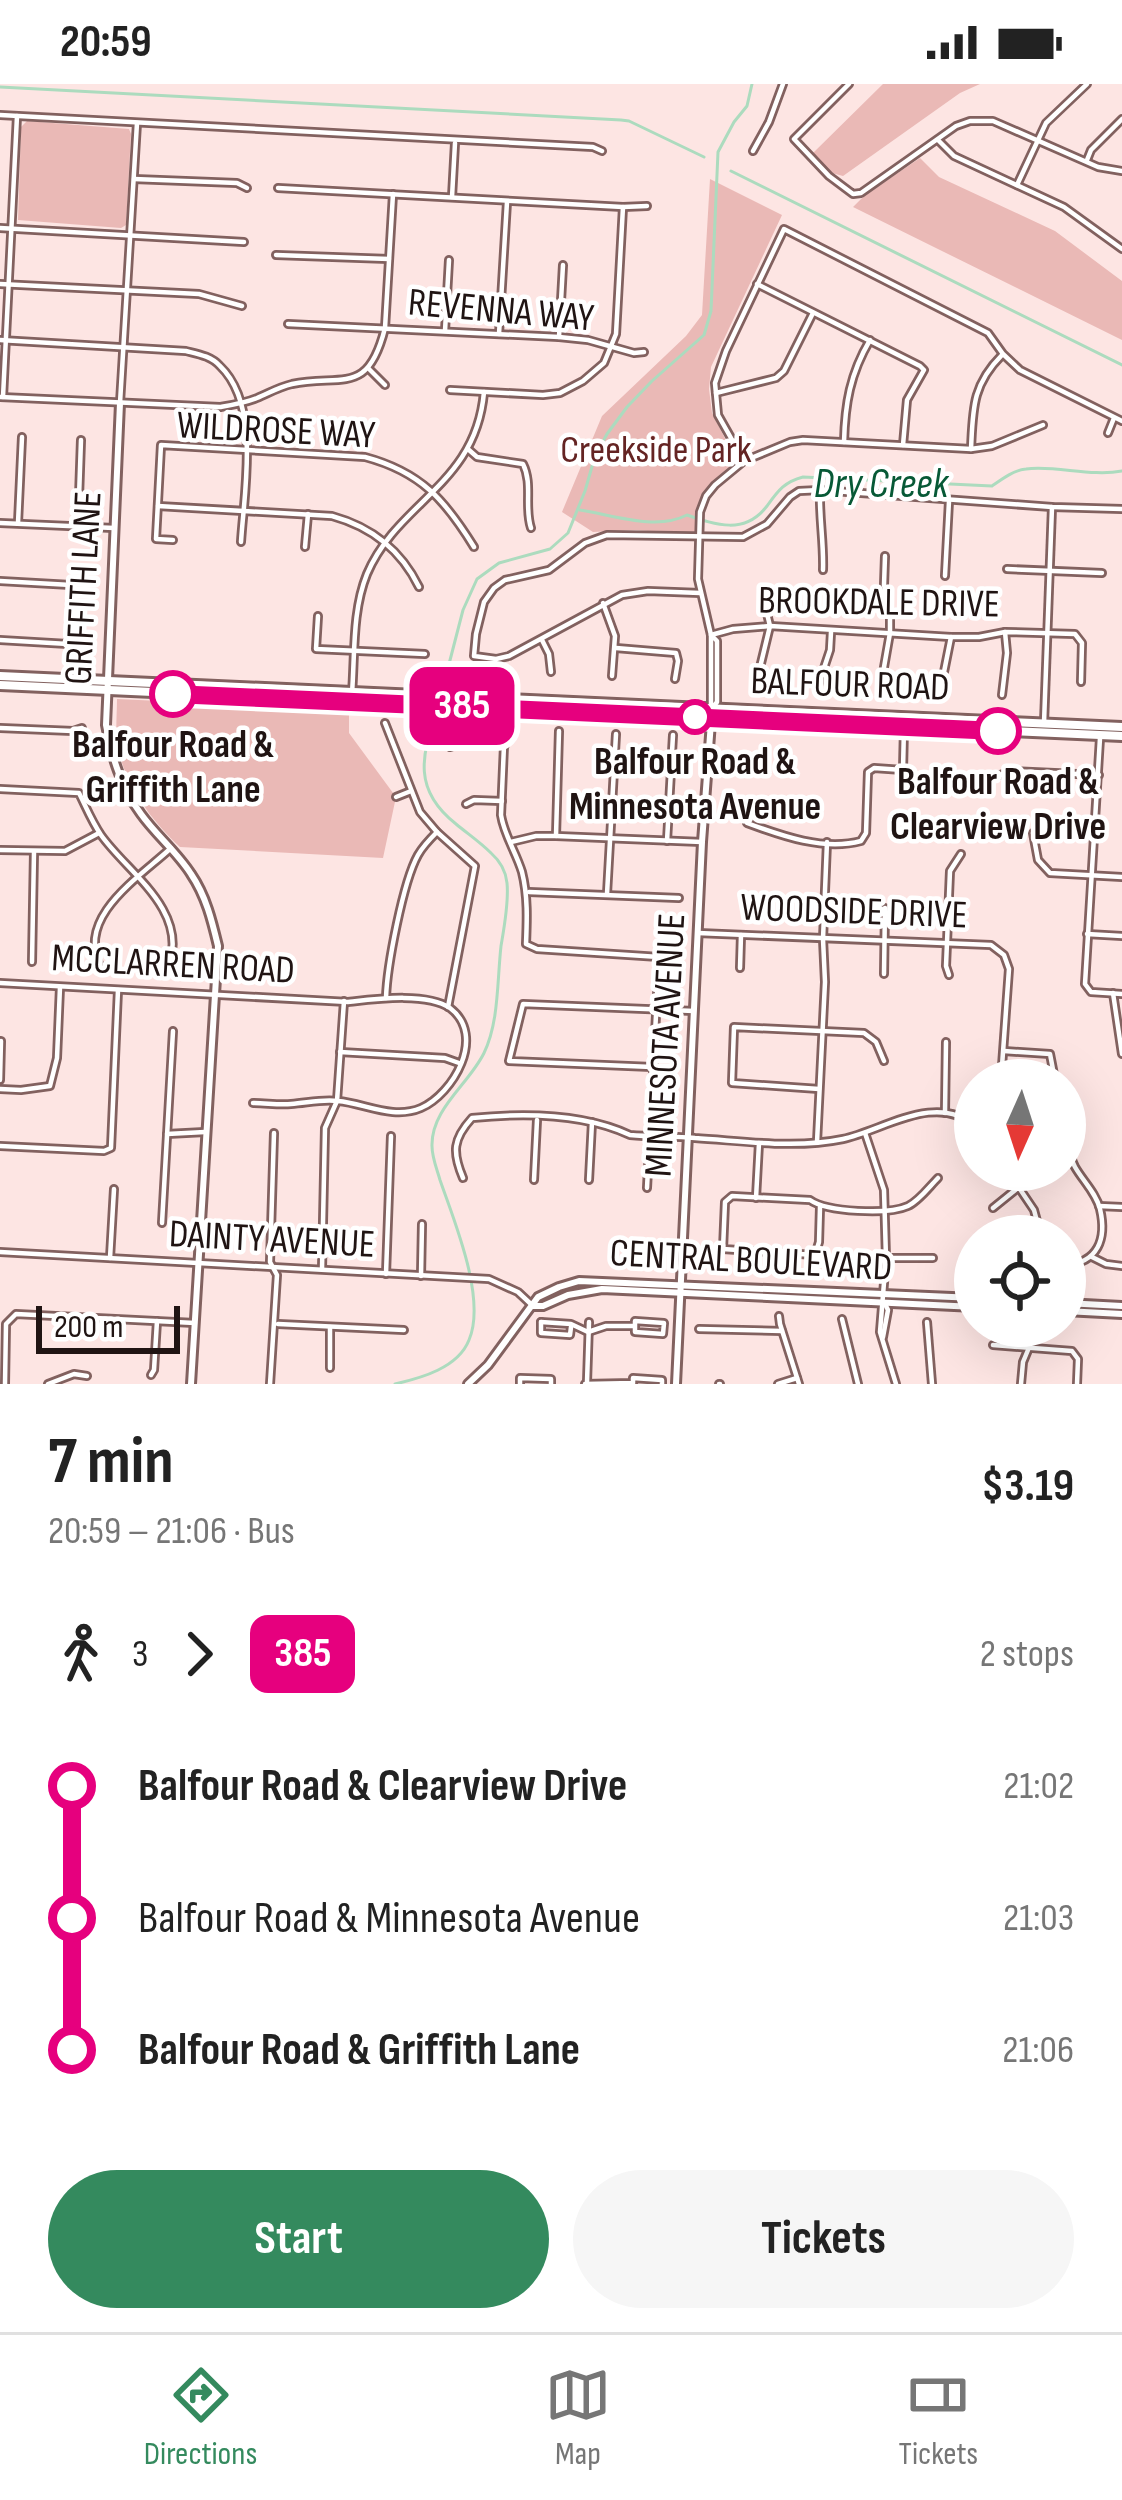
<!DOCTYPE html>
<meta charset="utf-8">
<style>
body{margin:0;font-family:"Sofia Sans Condensed",sans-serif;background:#f6f6f6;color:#222;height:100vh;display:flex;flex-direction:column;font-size:45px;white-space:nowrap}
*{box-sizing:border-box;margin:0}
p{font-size:39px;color:#767676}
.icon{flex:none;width:66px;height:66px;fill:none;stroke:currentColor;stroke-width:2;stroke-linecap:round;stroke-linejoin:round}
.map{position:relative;height:1300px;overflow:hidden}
.panel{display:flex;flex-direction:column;background:#fff;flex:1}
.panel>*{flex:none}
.badge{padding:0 24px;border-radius:18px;font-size:42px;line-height:78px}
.needle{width:78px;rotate:183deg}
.buttons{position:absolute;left:954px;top:975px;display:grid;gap:24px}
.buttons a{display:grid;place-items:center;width:132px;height:132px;border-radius:50%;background:#fff;box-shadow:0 12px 48px #0002;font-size:60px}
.scale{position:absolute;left:36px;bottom:30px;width:144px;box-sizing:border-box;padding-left:12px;border:6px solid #201413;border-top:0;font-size:33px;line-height:42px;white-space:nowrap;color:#201413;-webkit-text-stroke:9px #fff;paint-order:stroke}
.map>.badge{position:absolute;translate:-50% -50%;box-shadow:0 0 0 6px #fff}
.legs{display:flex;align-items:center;gap:18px;height:132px;padding:0 48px;font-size:39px}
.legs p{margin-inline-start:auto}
.head{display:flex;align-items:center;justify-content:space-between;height:204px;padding:0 48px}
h1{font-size:66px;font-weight:700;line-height:90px}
.cta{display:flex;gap:24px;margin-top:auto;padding:24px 48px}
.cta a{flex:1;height:138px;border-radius:72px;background:#348a5e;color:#fff;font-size:48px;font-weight:700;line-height:138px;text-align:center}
.cta a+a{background:#f6f6f6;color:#222}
ul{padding:0 48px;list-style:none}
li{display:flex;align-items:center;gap:42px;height:132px;font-size:45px}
li i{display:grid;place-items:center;width:18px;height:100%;margin:0 15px;background:currentColor}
li i::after{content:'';width:30px;height:30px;margin:-15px;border:9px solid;border-radius:50%;background:#fff}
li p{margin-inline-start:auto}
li:first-child i{background:linear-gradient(#0000 50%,currentColor 0)}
li:last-child i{background:linear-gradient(currentColor 50%,#0000 0)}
.status{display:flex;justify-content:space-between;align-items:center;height:84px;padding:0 60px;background:#fff;direction:ltr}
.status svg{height:33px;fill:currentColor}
.tab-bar{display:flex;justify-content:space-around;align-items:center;height:168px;border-top:3px solid #e0e0e0;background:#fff;font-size:33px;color:#767676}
.tab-bar a{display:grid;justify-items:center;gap:6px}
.tab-bar .active{color:#348a5e}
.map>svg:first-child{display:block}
.green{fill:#eab9b6}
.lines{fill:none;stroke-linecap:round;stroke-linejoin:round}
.stream{stroke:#acdbbe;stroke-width:3}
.minor-casing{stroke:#82615f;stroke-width:10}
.tertiary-casing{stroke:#82615f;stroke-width:12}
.secondary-casing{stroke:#82615f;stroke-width:14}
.minor{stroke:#fff;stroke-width:4.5}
.tertiary{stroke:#fff;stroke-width:6}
.secondary{stroke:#fff;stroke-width:8}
.line-1-casing{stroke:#fff;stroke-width:27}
.line-1{stroke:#e6007e;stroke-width:18}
.stop-1-dot{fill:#fff;stroke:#e6007e;stroke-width:6}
.labels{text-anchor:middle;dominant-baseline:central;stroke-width:9;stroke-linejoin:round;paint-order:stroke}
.street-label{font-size:39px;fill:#201413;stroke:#fff}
.park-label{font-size:39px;fill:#642423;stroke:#fff}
.stop-label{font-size:39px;font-weight:bold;fill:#201413;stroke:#fff}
.water-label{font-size:42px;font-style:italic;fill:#075936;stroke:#fff}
</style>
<div class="status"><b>20:59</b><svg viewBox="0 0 49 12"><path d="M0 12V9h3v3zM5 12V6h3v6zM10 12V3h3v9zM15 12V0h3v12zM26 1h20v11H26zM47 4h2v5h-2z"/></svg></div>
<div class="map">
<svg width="1122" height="1300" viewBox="0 0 1122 1300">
<rect width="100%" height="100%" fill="#fde5e3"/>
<g class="green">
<polygon points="883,0 980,0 960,9 843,92 832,89 812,70"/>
<polygon points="27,37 129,45 131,50 126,141 121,144 18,136 21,43"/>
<polygon points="920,74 939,93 1055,147 1122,197 1122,256 853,123 865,111"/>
<path d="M710 95 782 131 711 283 709 305 712 329 737 378C707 402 697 412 696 451L636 446 593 448 562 428 602 332 686 252 702 231Z"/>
<path d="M117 615 349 626V649L396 713 383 774 180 763C152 737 126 703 118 664 115 648 117 631 117 615Z"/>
</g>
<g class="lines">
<g class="stream">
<polyline points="0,3 621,36 629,37 704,73"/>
<polyline points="731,87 1122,281"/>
<path d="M580 426C613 431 656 447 687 431 716 441 745 451 767 422 778 407 784 398 803 393L992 402C1002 395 1014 386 1026 385 1055 381 1091 393 1122 387"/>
<polyline points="441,611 463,526 477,495 499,479 550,465 568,449 585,407 595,372 607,350 627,323 652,297 704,251 711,227 718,68 734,38 747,22 752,0"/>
<path d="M395 1300C421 1294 458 1284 469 1256 487 1214 453 1134 440 1096 437 1085 432 1074 432 1062 431 1025 469 1000 484 969 499 938 497 898 501 862 504 844 509 819 507 799 506 788 500 777 491 769 480 758 468 750 456 740 413 706 421 673 437 626"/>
</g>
<defs>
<g id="minor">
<polyline points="849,0 794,55 829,92 853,110 861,109 956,42 970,37 993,37 1098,83 1122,87"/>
<polyline points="0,31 593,63 602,67"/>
<polyline points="938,56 954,72 1064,123 1122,165"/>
<polyline points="753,67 769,38 783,0"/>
<polyline points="1087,76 1091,66 1122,35"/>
<polyline points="134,95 237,99 247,104"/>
<polyline points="1017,101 1046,39 1087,0"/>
<polyline points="278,104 623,123 647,122"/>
<polyline points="452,113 455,59"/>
<polyline points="0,144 244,158"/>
<polyline points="276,171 389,175"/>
<polyline points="0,200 199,210 242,222"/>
<polyline points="757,200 920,282 924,286 907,316 903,361"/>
<polyline points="288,240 559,253 588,256 634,269 644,268"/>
<polyline points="445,247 449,176"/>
<polyline points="499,250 507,118"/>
<polyline points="559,253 563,181"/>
<path d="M0 256 186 267C198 270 211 272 220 282 261 321 244 408 241 458"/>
<polyline points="368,284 385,301"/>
<polyline points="450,306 543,311 560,309 583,297 604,279 616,250 623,123"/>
<polyline points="716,309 776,294 784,287 813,229"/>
<path d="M0 313 220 323C232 321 245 319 257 314 269 309 279 303 292 300 343 290 368 312 385 244L393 110"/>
<polyline points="3,313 17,32"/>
<polyline points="120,319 137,39"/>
<polyline points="1108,349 1114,334"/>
<path d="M844 358C845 320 850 290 870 256"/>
<path d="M971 365C973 325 972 301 1002 271"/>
<path d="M469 366 477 373 523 380C533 400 524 423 531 444"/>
<polyline points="744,377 718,331 715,299 726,267 784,145 988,249 1003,270 1020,286 1122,337"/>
<path d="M820 406C819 433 824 459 823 486"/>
<path d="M158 422 332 432C372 443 401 466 419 503"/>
<polyline points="0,439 114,444"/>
<polyline points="18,439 22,353"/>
<polyline points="78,442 81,356"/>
<path d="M173 456 156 455 161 361 365 373C421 388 445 416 474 463"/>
<polyline points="305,463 308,430"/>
<polyline points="1007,485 1102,489"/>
<polyline points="945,492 949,417"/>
<polyline points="0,497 71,501"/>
<polyline points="700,509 648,507 622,511 509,572 496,575 474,572 476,550 484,518 494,504 505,496 549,486 585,459 607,451 743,453 767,440 790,413 799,407 820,406 1052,423 1122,425"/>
<polyline points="603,519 615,552 612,592"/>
<polyline points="318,532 316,565 425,570"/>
<polyline points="711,551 733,545 770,542 951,553 979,553 1005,548 1075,550 1082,559 1081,598"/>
<polyline points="0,556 68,560"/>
<polyline points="542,556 549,570 551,588"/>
<polyline points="616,564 676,569 678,577 675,595"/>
<polyline points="756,600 770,542 762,509"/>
<polyline points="818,602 830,566 831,548"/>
<polyline points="880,606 890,549 890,528 884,501 885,472"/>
<polyline points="940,608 951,553"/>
<path d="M352 609C355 571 352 527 367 490 398 417 476 401 484 308"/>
<polyline points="1002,611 1007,569 1005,548"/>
<path d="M506 615 501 731C504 751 516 768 522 788 528 812 527 836 526 860L537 865 659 873 647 1104"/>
<polyline points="711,622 711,551"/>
<polyline points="713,623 717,618 717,557 711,551 698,495 700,428 706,412 715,401 744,377 790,358 803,356 971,365 992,362 1043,341"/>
<polyline points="385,639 420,728 437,748 475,782 448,923"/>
<polyline points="1044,639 1052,423"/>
<polyline points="0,644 73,647 82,644"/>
<polyline points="1100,654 1085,900 1091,908 1122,910"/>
<polyline points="450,663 463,659 505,661"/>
<polyline points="1000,691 1012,687 1099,691"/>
<path d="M0 705 79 709C86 723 92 738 101 751 127 788 186 824 170 878"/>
<polyline points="396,713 411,707"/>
<polyline points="466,720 474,716 502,717"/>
<path d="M747 739C782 752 824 767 861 757L866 749 868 688 874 684 903 686 904 643"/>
<polyline points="1033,749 1038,776 1050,789 1122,793"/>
<polyline points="556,752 559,647"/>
<polyline points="667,757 673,651"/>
<polyline points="511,758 536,752 556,752 702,758"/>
<polyline points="0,766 65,767 99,749"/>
<polyline points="529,808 679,814"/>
<polyline points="607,810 616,650"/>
<polyline points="698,849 991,861 1004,871 1009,885 1001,996"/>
<polyline points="1087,850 1122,852"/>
<polyline points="32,878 34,768"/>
<path d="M100 882C76 832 140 793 171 764"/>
<polyline points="740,884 741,851"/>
<polyline points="884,890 885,824"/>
<polyline points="949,891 946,882 950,787 961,770"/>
<path d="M0 899 348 918C375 915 427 908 450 924 487 952 453 1010 421 1024 393 1036 364 1019 338 1017 321 1015 307 1019 291 1020 278 1021 266 1019 253 1019"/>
<polyline points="1113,909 1122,970"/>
<path d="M386 914C387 882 403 798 418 771 423 762 430 755 437 748"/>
<polyline points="1004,967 1050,970 1055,996"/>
<polyline points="340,968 445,974 459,979"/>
<polyline points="652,983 509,977 523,920 694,927"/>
<polyline points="0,996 1,957"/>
<polyline points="0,1005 21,1006 50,1002 57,974 60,903"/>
<polyline points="819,1005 732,999 734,943 864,949 876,958 884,977"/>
<polyline points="945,1029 946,958"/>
<path d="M1065 1045C1068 1057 1069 1072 1075 1083 1083 1097 1096 1109 1100 1125 1107 1155 1098 1179 1065 1181"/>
<polyline points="865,1049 884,1106 886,1174 880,1248 896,1300"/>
<polyline points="167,1050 205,1048"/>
<polyline points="817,1058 825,898 823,855 827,758"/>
<polyline points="0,1062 104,1067 111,1064 118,906"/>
<polyline points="1007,1086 1034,1126 1041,1152"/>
<path d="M463 1094C452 1068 453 1055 472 1034 522 1029 583 1029 630 1051 652 1053 673 1052 695 1054 744 1057 795 1065 843 1055 884 1046 936 1008 975 1042"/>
<polyline points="534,1096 537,1036"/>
<polyline points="589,1096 592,1038"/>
<polyline points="756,1114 759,1059"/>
<polyline points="1099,1122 1122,1123"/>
<path d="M820 1123 819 1158 815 1171 723 1165 725 1118 732 1112 810 1116C827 1128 888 1131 908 1122 919 1117 929 1103 938 1094"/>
<polyline points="993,1124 1019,1103"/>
<polyline points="162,1139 173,947"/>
<polyline points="0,1168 489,1195 518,1208 533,1222"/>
<polyline points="1092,1173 1106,1180 1122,1182"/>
<polyline points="110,1174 114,1105"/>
<polyline points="886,1174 933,1174"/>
<polyline points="322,1185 325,1044 337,1017 344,917"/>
<polyline points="386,1190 391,1052"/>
<polyline points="421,1192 422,1140"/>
<polyline points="779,1232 780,1240 799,1300"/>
<polyline points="842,1235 858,1300"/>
<polyline points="541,1238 571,1240 588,1248 606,1242 635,1242 635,1237 664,1239 663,1250 635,1248 635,1242"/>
<polyline points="541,1238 541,1249 570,1251 571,1243"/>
<polyline points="927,1238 932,1300"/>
<polyline points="278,1240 404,1246"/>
<polyline points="330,1243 330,1284"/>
<polyline points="699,1245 782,1247"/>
<polyline points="883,1253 888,1226 884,1218"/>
<polyline points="993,1261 1072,1267 1078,1275 1077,1300"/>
<polyline points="151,1291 154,1286 157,1237"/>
<polyline points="587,1298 589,1238"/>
<polyline points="5,1300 6,1240 16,1230 195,1239"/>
<polyline points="48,1300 74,1290 87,1292"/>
<polyline points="270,1300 277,1191 270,1178 274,1049"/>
<polyline points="520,1300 520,1294 551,1295 551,1300"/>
<polyline points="585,1300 633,1299 633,1294 662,1296 662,1300"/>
<polyline points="719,1300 720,1300"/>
<polyline points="778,1300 797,1294"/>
<polyline points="1021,1300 1023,1278 1038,1242"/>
</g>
<g id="tertiary">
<path d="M120 319 106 641C112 674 121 703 141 730 156 751 177 768 191 790 206 812 212 837 218 862L191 1300"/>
<polyline points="1065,1219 1122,1222"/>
<polyline points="533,1222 543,1222 568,1211 602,1205 975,1223"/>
<polyline points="1065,1227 1122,1230"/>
<polyline points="468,1300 488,1281 538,1213 559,1203 579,1197 975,1214"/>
<polyline points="676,1300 702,758 712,625"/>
</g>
<g id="secondary">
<polyline points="0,592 1122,643"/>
<polyline points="0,601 1122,652"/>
</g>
</defs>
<use href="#minor" class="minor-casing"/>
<use href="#tertiary" class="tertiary-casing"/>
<use href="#secondary" class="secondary-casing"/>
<use href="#minor" class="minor"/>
<use href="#tertiary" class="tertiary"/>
<use href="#secondary" class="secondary"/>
</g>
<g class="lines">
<defs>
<polyline id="line-1" points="173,610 998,647"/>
</defs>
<use href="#line-1" class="line-1-casing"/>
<use href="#line-1" class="line-1"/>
</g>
<g class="stop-1-dot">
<circle cx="173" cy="610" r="21"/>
<circle cx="695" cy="633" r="15"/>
<circle cx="998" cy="647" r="21"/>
</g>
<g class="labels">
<g class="street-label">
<text transform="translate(501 227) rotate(5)">REVENNA WAY</text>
<text transform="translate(276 347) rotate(3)">WILDROSE WAY</text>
<text transform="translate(84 504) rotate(-87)">GRIFFITH LANE</text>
<text transform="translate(879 519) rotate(1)">BROOKDALE DRIVE</text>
<text transform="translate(850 601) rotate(2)">BALFOUR ROAD</text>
<text transform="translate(854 828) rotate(2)">WOODSIDE DRIVE</text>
<text transform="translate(173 881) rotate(3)">MCCLARREN ROAD</text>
<text transform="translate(666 961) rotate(-87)">MINNESOTA AVENUE</text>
<text transform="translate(272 1156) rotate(3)">DAINTY AVENUE</text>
<text transform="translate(751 1177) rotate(3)">CENTRAL BOULEVARD</text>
</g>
<g class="park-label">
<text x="656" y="366">Creekside Park</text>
</g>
<g class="stop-label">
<text x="173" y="661">Balfour Road &amp;<tspan x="173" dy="45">Griffith Lane</tspan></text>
<text x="695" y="678">Balfour Road &amp;<tspan x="695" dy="45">Minnesota Avenue</tspan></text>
<text x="998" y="698">Balfour Road &amp;<tspan x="998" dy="45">Clearview Drive</tspan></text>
</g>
<g class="water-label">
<text x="881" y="400">Dry Creek</text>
</g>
</g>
</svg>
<div class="buttons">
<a><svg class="needle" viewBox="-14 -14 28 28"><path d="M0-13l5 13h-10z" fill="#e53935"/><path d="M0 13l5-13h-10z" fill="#767676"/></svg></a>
<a><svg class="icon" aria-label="locate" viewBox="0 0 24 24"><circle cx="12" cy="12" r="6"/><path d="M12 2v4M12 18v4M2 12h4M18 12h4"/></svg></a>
</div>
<div class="scale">200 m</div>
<b class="badge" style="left:462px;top:622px;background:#e6007e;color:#fff">385</b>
</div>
<section class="panel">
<div class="head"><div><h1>7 min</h1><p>20:59 – 21:06 · Bus</p></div><b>$3.19</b></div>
<div class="legs"><svg class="icon" aria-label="walk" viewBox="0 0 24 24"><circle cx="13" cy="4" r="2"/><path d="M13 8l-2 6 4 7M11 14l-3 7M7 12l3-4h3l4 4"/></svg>3<svg class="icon" aria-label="forward" viewBox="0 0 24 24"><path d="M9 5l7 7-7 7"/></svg><b class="badge" style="background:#e6007e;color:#fff">385</b><p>2 stops</p></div>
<ul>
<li><i style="color:#e6007e"></i><b>Balfour Road &amp; Clearview Drive</b><p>21:02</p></li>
<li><i style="color:#e6007e"></i><span>Balfour Road &amp; Minnesota Avenue</span><p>21:03</p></li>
<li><i style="color:#e6007e"></i><b>Balfour Road &amp; Griffith Lane</b><p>21:06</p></li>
</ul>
<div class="cta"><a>Start</a><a>Tickets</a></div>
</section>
<nav class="tab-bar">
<a class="active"><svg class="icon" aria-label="directions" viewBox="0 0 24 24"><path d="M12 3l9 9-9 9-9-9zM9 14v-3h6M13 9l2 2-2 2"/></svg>Directions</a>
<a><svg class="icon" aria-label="map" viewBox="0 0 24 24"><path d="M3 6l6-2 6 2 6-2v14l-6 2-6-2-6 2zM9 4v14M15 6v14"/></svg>Map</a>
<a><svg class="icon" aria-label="tickets" viewBox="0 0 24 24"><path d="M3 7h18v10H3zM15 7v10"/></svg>Tickets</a>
</nav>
